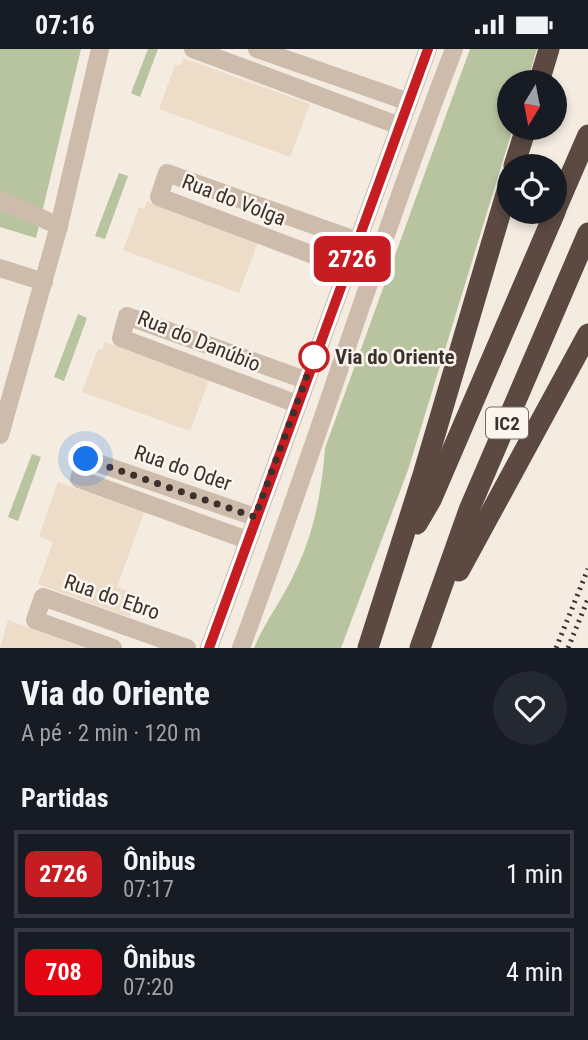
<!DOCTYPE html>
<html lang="pt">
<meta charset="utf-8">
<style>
body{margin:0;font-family:"Roboto Condensed",sans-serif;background:#242831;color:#f1f3f6;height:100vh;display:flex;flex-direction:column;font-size:26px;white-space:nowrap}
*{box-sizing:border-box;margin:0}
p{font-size:23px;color:#9ea1a6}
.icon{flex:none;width:38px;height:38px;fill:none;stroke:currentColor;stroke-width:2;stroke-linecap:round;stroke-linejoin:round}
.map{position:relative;height:599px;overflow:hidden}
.side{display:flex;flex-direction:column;background:#171b24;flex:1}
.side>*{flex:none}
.badge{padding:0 14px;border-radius:10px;font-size:24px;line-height:46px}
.needle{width:46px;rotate:190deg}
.buttons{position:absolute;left:497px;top:21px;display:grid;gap:14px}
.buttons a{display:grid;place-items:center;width:70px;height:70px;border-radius:50%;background:#171b24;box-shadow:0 4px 10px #0003;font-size:35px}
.you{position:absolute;width:35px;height:35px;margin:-18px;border:5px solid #fff;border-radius:50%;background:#1a73e8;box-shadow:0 0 0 10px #1a73e833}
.map>.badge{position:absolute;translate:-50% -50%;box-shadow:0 0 0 4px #fff}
h2{padding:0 21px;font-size:26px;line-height:63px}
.round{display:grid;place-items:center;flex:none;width:74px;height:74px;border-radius:37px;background:#242831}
.summary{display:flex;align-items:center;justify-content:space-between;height:119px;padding:0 21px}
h1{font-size:33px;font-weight:800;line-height:52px}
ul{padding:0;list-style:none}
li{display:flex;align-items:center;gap:21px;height:88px;margin:0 14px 10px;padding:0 7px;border:4px solid #363941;border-radius:0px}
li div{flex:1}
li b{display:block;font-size:26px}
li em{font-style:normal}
li .badge{min-width:77px;font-weight:700;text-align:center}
.status{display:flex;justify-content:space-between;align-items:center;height:49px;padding:0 35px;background:#171b24;direction:ltr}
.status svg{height:19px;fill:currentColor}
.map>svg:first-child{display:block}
.green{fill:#b8c4a0}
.plaza{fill:#ecdcc8}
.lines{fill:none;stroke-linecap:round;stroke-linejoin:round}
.minor{stroke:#cdbbac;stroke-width:18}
.highway{stroke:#5c4a42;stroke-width:21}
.rail{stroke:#3b302b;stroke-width:5;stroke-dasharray:2 5;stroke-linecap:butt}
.line-casing{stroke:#fff;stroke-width:16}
.line{stroke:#c61d23;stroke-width:10}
.walk{stroke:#3b302b;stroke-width:7;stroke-dasharray:0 12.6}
.stop-dot{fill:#fff;stroke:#c61d23;stroke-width:3.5}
.labels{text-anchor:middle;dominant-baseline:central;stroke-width:5;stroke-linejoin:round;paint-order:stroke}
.shield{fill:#fbf5ee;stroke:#756b66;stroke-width:2}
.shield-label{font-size:19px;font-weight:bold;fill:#3b302b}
.street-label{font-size:21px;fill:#3b302b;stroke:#fbf5ee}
.stop-label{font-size:21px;font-weight:bold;fill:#3b302b;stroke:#fbf5ee;text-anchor:start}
</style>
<div class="status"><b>07:16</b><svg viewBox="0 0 49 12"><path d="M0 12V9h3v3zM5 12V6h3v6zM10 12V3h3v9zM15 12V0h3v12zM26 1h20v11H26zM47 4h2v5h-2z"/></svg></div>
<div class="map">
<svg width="588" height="599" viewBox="0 0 588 599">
<rect width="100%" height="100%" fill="#f4ebe1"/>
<g class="green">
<polygon points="0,0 81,0 36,189 0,178"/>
<polygon points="148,0 158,0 140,48 131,44"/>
<path d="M470 0H537L527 33H509V79H513L408 421 341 599H254C265 572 283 550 295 523 314 484 322 442 325 399Z"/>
<polygon points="119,124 128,127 105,190 95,187"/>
<polygon points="78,265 87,269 64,332 54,328"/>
<polygon points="32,405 41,408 18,472 8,468"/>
</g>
<g class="plaza">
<polygon points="183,9 310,55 290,108 159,60 175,16 180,17"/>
<polygon points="147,152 258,193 239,244 123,201 139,159 144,160"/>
<polygon points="105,293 209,331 190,382 82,343 98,300 102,301"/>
<polygon points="58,433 144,463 117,538 137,545 129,568 38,535 53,493 39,487"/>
<polygon points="8,571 85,599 0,599"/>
</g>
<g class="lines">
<g class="minor">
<polyline points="193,0 400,77"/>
<polyline points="257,0 409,53"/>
<polyline points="0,151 59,177"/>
<polyline points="0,219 44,233"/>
<polyline points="348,219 159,148 167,124 358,192"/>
<polyline points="297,355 121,289 127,267 305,331"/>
<polyline points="0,386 59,177 100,0"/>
<polyline points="247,491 79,430 86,410 255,468"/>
<polyline points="113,599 35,571 43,548 187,599"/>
<polyline points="209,599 428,0"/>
<path d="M241 599C315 400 378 197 454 0"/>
</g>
<g class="highway">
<polyline points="539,33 549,0"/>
<polyline points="514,117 526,79"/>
<polyline points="555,162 588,86"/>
<polyline points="417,475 431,451 555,163"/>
<polyline points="459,522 588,285"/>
<polyline points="368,599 423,426 509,135"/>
<polyline points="420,599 469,461 588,184"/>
</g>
<g class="rail">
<polyline points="556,599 588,520"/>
<polyline points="568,599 588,550"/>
</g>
</g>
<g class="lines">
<defs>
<polyline id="line" points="209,599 428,0"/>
</defs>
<use href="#line" class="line-casing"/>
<use href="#line" class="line"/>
<polyline class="walk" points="86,410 255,468 314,308"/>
</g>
<circle class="stop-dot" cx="314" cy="308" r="14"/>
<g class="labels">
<rect class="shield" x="486" y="358.5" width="42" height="31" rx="5"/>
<g class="shield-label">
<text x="507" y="374">IC2</text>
</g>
<g class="street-label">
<text transform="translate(234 151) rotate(21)">Rua do Volga</text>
<text transform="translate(199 292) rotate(22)">Rua do Danúbio</text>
<text transform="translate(183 419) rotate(19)">Rua do Oder</text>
<text transform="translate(112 548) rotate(19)">Rua do Ebro</text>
</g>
<g class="stop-label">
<text x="335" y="308">Via do Oriente</text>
</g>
</g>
</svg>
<div class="buttons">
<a><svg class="needle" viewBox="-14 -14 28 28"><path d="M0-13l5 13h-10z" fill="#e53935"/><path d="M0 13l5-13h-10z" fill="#9ea1a6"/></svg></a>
<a><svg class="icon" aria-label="locate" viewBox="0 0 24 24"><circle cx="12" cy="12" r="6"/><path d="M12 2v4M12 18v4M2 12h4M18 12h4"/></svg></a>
</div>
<div class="you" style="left:86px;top:410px"></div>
<b class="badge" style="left:352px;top:210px;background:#c61d23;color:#fff">2726</b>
</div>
<section class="side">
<div class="summary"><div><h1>Via do Oriente</h1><p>A pé · 2 min · 120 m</p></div><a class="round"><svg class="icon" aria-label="heart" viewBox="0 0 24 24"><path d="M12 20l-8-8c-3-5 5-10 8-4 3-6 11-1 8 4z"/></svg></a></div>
<h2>Partidas</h2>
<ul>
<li><span class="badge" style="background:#c61d23;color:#fff">2726</span><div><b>Ônibus</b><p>07:17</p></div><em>1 min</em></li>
<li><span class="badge" style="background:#e30613;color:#fff">708</span><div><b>Ônibus</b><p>07:20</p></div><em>4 min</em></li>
</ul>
</section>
